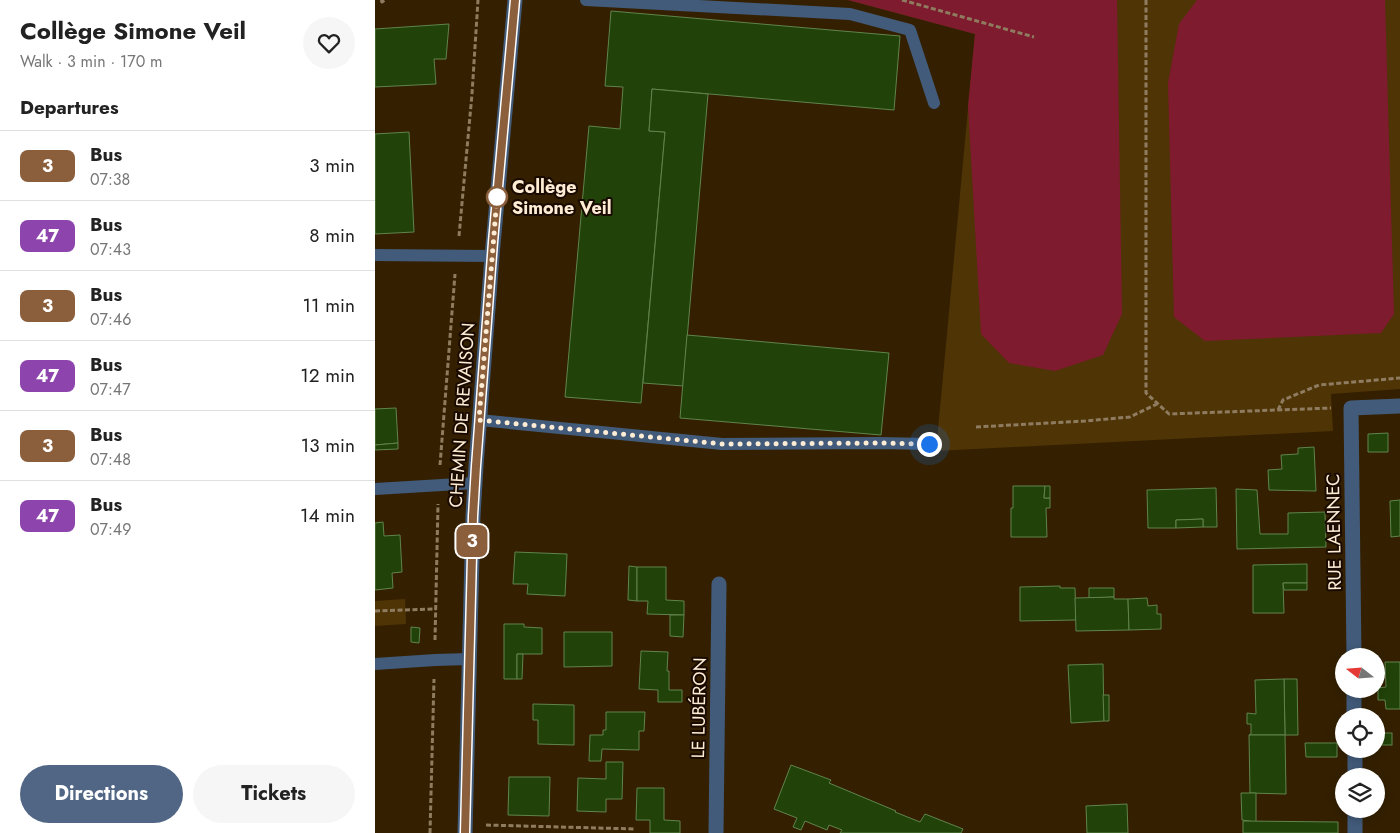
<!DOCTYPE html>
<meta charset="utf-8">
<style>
body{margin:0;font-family:Jost,sans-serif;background:#f6f6f6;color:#222;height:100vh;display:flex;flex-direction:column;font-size:19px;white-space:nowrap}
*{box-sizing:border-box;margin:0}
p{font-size:16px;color:#767676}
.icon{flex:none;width:28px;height:28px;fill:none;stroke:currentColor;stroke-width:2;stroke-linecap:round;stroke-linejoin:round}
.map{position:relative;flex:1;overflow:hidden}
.drawer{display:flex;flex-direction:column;background:#fff;width:375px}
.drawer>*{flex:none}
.badge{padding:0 10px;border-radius:8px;font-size:18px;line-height:32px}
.needle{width:32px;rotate:287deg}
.controls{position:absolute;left:960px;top:648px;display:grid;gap:10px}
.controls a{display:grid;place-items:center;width:50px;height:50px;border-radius:50%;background:#fff;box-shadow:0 2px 8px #0003;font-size:25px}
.you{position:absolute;width:25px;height:25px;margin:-12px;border:4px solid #fff;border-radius:50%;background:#1a73e8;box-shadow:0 0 0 8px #1a73e833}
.map>.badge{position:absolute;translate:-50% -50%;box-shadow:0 0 0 2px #fff}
h2{padding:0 20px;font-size:19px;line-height:45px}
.round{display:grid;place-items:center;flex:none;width:52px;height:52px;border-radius:26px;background:#f6f6f6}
.overview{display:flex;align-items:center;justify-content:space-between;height:85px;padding:0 20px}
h1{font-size:24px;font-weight:700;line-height:38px}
.button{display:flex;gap:10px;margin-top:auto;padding:10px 20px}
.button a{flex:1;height:58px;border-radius:30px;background:#506684;color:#fff;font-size:20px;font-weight:700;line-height:58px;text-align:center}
.button a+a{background:#f6f6f6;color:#222}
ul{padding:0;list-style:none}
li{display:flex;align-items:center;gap:15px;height:70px;padding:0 20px;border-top:1px solid #e0e0e0}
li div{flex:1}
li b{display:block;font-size:19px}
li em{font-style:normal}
li .badge{min-width:55px;font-weight:700;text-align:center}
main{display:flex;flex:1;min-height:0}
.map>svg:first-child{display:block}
.green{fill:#4f3406}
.water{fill:#7e1b2e}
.building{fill:#214209;stroke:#60844c}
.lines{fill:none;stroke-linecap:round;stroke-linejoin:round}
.path{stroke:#8f7c60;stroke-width:3;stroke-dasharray:5 2.5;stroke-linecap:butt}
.lane{stroke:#425b7a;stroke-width:12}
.street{stroke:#425b7a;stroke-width:15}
.line-casing{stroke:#fff;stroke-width:11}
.line{stroke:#8b5e3c;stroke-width:8}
.walk{stroke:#feecd4;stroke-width:5;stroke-dasharray:0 9}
.stop-dot{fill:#fff;stroke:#8b5e3c;stroke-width:2.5}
.labels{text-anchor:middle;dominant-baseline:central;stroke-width:4;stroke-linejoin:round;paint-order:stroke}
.stop-label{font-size:18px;font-weight:bold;fill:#feecd4;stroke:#190a00;text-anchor:start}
.street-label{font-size:18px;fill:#feecd4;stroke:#190a00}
</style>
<main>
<section class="drawer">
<div class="overview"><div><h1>Collège Simone Veil</h1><p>Walk · 3 min · 170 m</p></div><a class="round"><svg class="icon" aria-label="heart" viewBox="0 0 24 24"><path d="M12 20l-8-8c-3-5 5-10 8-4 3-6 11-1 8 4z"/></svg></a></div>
<h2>Departures</h2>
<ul>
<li><span class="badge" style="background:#8b5e3c;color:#fff">3</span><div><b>Bus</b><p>07:38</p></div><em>3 min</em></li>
<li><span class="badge" style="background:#8e44ad;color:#fff">47</span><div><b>Bus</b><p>07:43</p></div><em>8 min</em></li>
<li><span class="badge" style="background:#8b5e3c;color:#fff">3</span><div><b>Bus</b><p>07:46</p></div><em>11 min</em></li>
<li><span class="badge" style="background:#8e44ad;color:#fff">47</span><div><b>Bus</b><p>07:47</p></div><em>12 min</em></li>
<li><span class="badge" style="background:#8b5e3c;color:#fff">3</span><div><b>Bus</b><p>07:48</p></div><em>13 min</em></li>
<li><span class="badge" style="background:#8e44ad;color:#fff">47</span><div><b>Bus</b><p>07:49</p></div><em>14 min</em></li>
</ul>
<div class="button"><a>Directions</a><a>Tickets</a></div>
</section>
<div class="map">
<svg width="1025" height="833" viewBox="0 0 1025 833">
<rect width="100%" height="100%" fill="#342001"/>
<g class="green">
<polygon points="473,0 1025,0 1025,389 956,394 958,431 561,451 600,34"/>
<polygon points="30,599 31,624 0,626 0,601"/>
</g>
<g class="water">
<polygon points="473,0 742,0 747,314 728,355 680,371 634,363 606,334 593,106 600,34"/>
<polygon points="822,0 1010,0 1019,314 1006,333 830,341 799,317 793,83 804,24"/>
</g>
<g class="building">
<polygon points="236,11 525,36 519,110 277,89 274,131 290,132 266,403 190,397 214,126 245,129 248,87 230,86"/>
<polygon points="74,24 71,59 59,59 61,84 0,87 0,29"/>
<polygon points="277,89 333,94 308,386 268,383 290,132 274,131"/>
<polygon points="34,132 39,232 0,234 0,134"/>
<polygon points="312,335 514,353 506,435 305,418"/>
<polygon points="21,408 23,443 0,445 0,409"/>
<polygon points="1013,433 1013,452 993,452 993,434"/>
<polygon points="23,443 23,449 0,450 0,445"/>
<polygon points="939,447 941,491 894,490 893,470 907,469 906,455 923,454 923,448"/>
<polygon points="638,486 670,486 669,498 675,498 675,508 671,508 672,537 636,537 636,508 638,508"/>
<polygon points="670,486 675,486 675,498 669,498"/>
<polygon points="841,488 842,527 828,527 828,519 801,520 801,528 773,528 772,490"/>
<polygon points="861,489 882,490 885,534 913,534 913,513 950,512 951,547 862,549"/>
<polygon points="1025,500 1025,536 1016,537 1015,501"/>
<polygon points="828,519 828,527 801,528 801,520"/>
<polygon points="8,522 9,536 25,535 27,572 17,573 18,588 0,590 0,523"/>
<polygon points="140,552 192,554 190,596 152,594 153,584 138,584"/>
<polygon points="932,564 932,583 908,583 909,613 878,613 878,565"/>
<polygon points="254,566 262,567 262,601 253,600"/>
<polygon points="262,567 291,567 291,600 309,601 309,615 272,614 273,601 262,601"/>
<polygon points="908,583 932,583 932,590 909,590"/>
<polygon points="685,586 685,588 700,588 701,620 645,621 645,587"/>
<polygon points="714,588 739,588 739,597 714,598"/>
<polygon points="739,597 739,599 753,599 754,630 701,631 700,598"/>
<polygon points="772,598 773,606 782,605 782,614 786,614 786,629 754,630 753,599"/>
<polygon points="295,615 309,615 308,637 295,636"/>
<polygon points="129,624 149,624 149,627 167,628 167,654 142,654 142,679 129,679"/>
<polygon points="36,627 45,628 44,643 36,642"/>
<polygon points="189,632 237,632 237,666 189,667"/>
<polygon points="266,651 293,652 292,671 294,671 294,690 307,690 307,702 283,702 283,690 264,689"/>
<polygon points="142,654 148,654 147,679 142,679"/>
<polygon points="1010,662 1025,662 1025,709 1011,709 1010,700 1003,700 1003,688 1011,687"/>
<polygon points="728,664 729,721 696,723 693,665"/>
<polygon points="909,679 922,679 923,735 910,735"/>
<polygon points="909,679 910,735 874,735 876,734 876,724 872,724 872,713 881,714 880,680"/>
<polygon points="728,695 734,695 734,721 729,721"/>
<polygon points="158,704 199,705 199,745 163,744 163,720 158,720"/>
<polygon points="231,712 270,712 269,731 264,731 264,750 227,749 226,761 214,761 215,735 228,735 228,730 231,730"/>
<rect x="1001" y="733" width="16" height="12"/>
<polygon points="874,735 910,735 911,794 875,793"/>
<polygon points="930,743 962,743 962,757 931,757"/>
<polygon points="231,762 248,762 247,799 231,799 231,812 202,811 203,778 231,779"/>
<polygon points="416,765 456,780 454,783 521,811 520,812 545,822 550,814 588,829 586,833 465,833 467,830 454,825 452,830 430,821 426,830 418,827 422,818 399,809"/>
<polygon points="134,777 175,777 174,816 133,815"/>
<polygon points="262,788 289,788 289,820 305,821 305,833 275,833 275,820 261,820"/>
<polygon points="866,793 881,793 881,822 867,820"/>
<polygon points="752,804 753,833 712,833 711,806"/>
<polygon points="868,821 963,822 963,833 868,833"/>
</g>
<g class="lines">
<g class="path">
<polyline points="6,0 7,2 10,0"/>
<polyline points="527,0 659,37"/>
<polyline points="771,0 771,393 794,414 956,408"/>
<polyline points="84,236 97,94 103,0"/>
<polyline points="903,410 908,400 944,385 1025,378"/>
<polyline points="601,427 710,421 755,417 782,404"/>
<polyline points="65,465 80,274"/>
<polyline points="0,611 61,609"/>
<polyline points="60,640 63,504"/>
<polyline points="111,825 260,829"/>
<polyline points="55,833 59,679"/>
</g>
<g class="lane">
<polyline points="211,0 475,14 535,30 559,103"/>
<polyline points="0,255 117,256"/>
<polyline points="104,420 347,444 503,443 554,444"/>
<polyline points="0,489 100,483"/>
<polyline points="0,664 60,660 94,659"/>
</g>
<g class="street">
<polyline points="979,656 976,408 1025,406"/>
<polyline points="979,689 979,716"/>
<polyline points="980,749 980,776"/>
<polyline points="980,809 980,833"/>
<polyline points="90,833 98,516 101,466 117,256 140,0"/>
<polyline points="341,833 344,584"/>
</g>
</g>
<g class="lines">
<defs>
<polyline id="line" points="90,833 98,516 101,466 118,242 140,0"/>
</defs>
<use href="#line" class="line-casing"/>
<use href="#line" class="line"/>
<polyline class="walk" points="122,197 104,420 347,444 503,443 554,444"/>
</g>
<circle class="stop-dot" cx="122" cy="197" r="10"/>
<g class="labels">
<g class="stop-label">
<text x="137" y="187">Collège<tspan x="137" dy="21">Simone Veil</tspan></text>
</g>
<g class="street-label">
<text transform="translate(87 415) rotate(-86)">CHEMIN DE REVAISON</text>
<text transform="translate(959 532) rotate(-91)">RUE LAENNEC</text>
<text transform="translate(324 708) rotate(-89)">LE LUBÉRON</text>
</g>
</g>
</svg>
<div class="controls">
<a><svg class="needle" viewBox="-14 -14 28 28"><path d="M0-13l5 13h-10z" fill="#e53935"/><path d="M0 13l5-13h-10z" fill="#767676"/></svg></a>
<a><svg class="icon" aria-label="locate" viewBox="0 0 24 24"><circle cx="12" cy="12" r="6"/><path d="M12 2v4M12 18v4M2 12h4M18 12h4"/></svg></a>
<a><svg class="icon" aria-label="layers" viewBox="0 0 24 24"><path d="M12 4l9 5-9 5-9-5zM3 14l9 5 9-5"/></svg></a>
</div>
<div class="you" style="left:554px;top:444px"></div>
<b class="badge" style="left:97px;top:541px;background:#8b5e3c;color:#fff">3</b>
</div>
</main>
